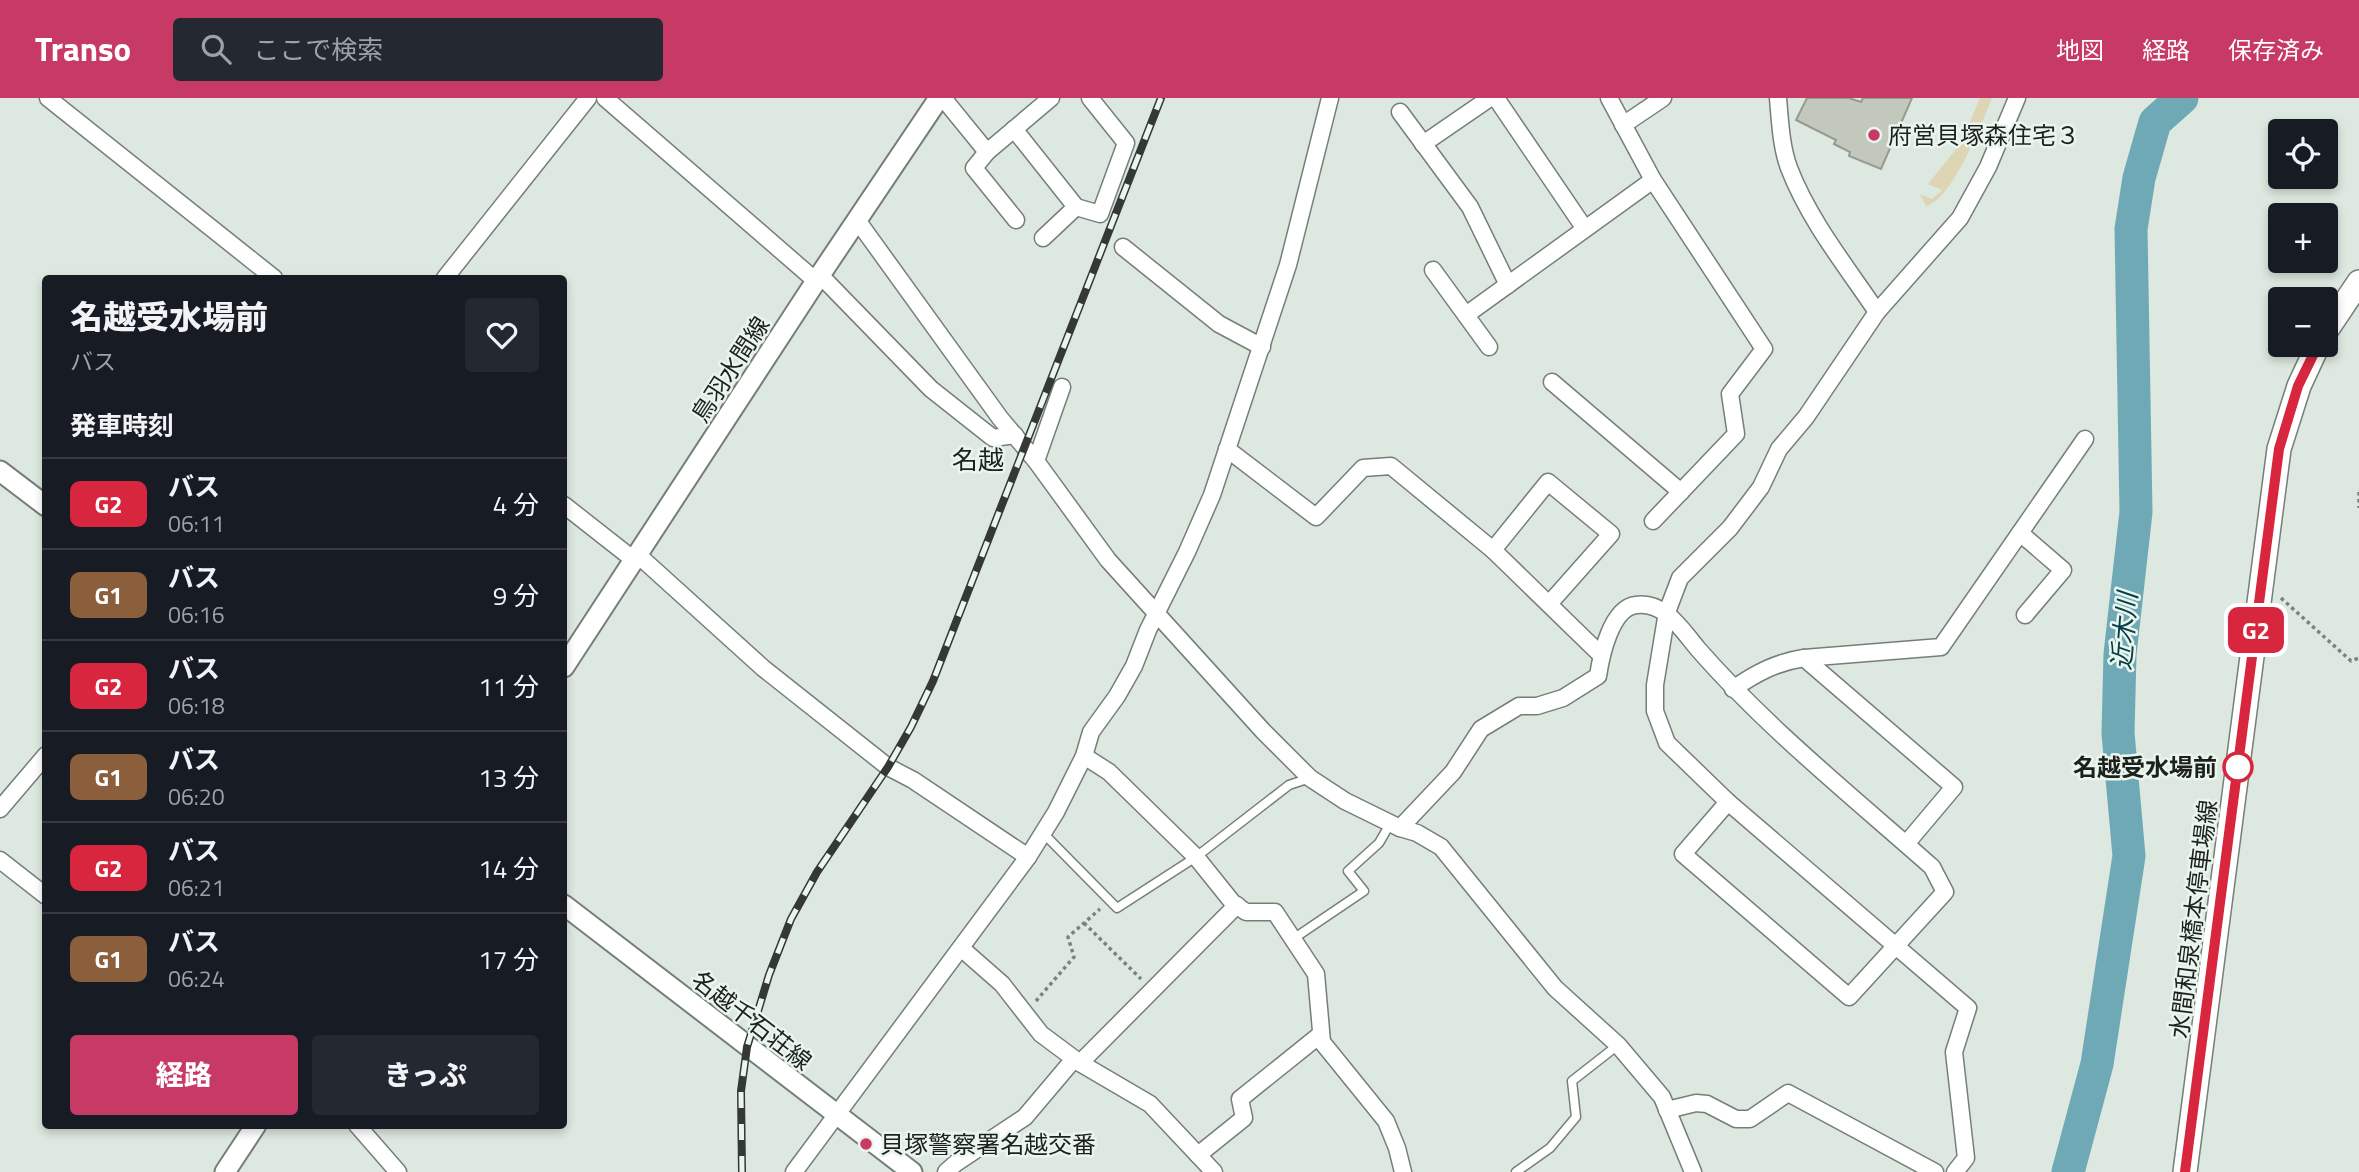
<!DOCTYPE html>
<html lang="ja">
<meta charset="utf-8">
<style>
body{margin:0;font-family:"Titillium Web","Noto Sans JP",sans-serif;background:#242831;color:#f1f3f6;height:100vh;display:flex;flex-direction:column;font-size:26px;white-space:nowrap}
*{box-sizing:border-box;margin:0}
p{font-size:23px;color:#9ea1a6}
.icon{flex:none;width:38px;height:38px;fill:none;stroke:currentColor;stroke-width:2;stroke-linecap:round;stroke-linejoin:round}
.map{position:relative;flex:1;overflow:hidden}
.details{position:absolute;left:42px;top:177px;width:525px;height:854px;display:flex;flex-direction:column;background:#171b24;border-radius:7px;box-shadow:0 4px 10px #0003}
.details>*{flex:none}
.badge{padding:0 14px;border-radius:10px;font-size:24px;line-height:46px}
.buttons{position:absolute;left:2268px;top:21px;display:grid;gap:14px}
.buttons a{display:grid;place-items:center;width:70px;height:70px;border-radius:7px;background:#171b24;box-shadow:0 4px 10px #0003;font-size:35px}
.map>.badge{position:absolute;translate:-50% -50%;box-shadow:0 0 0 4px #fff}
h2{padding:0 28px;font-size:26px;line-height:63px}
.round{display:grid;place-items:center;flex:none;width:74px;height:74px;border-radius:7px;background:#242831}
.overview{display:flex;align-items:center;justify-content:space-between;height:119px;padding:0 28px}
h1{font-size:33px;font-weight:800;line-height:52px}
.cta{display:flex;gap:14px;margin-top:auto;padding:14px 28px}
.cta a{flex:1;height:80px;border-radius:7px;background:#c83a66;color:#fff;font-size:28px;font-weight:800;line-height:80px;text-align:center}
.cta a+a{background:#242831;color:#f1f3f6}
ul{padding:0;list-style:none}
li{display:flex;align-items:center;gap:21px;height:91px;padding:0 28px;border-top:2px solid #363941}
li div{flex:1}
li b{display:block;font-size:26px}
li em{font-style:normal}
li .badge{min-width:77px;font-weight:700;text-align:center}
header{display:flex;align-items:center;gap:42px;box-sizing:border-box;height:98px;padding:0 35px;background:#c83a66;color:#fff}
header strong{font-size:33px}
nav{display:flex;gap:38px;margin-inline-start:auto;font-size:24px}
.search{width:490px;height:63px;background:#242831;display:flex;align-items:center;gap:18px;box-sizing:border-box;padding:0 24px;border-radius:7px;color:#9ea1a6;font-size:26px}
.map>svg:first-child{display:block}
.green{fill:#ded5b4}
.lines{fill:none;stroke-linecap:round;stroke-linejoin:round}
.river{stroke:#6fa9b6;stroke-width:33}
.building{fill:#c3c8bd;stroke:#969a90;stroke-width:2}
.service-casing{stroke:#757f78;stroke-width:11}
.minor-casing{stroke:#757f78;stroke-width:19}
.tertiary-casing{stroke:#757f78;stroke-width:23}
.secondary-casing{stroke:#757f78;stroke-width:26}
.path{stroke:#7b827c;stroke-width:3.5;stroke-dasharray:3.5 3.5;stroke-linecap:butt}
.service{stroke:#fff;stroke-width:8}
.minor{stroke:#fff;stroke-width:16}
.tertiary{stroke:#fff;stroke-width:19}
.secondary{stroke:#fff;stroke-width:23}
.rail-casing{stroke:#343935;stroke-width:8}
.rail{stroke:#eaf5ed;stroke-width:5;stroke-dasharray:16;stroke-linecap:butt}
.line-casing{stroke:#fff;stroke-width:16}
.line{stroke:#d7263d;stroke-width:10}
.poi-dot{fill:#c83a66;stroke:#eaf5ed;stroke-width:2.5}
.stop-dot{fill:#fff;stroke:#d7263d;stroke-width:3.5}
.labels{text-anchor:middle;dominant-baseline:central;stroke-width:5;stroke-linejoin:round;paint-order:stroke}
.poi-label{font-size:24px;fill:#1d211e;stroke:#eaf5ed;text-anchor:start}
.street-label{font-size:24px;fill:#1d211e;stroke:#eaf5ed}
.stop-label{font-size:24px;font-weight:bold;fill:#1d211e;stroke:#eaf5ed;text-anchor:end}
.neighbourhood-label{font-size:26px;fill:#1d211e;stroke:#eaf5ed}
.water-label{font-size:26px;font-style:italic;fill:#043d47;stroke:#eaf5ed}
</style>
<header>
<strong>Transo</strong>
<div class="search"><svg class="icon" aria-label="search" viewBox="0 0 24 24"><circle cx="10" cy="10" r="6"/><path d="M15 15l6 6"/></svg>ここで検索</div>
<nav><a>地図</a><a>経路</a><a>保存済み</a></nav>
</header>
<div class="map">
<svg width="2359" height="1074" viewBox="0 0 2359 1074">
<rect width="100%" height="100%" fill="#dde8e0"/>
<path class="green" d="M1980 0H1992C1982 25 1952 102 1926 108L1920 96 1932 101 1942 92 1928 86 1961 45Z"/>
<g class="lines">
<polyline class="river" points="2068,1074 2097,966 2129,758 2118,635 2120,556 2136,414 2131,131 2139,80 2155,24 2182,0"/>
</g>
<polygon class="building" points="1807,0 1849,0 1861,4 1863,0 1912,0 1881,71 1849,58 1850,54 1834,46 1836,42 1796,22"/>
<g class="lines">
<defs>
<g id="service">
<polyline points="1043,735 1117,810 1196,759 1289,687 1310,680"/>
<polyline points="1293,841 1364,793 1348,773 1379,745 1390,726"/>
<polyline points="1516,1074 1550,1050 1576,1019 1572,983 1618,947"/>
</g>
<g id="minor">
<polyline points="48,0 274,180"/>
<polyline points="605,0 816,183"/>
<polyline points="943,0 987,54"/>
<polyline points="1496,0 1585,131"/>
<polyline points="1609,0 1653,82 1764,251 1730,296 1736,336 1653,423"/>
<path d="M1778 0C1780 23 1781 48 1789 70 1809 122 1846 168 1877 214"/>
<polyline points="1400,14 1470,109 1508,187"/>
<polyline points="1623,27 1663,0"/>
<polyline points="1014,31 1076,109 1100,116 1126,45 1090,0"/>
<polyline points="1423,46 1490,0"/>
<polyline points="857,122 1000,320 1036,363 1108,462 1263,633 1310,680 1345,703 1400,730 1417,735 1441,749 1555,890 1618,947 1662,999 1693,1074"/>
<polyline points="1016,122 974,70 987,54 1051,0"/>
<polyline points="1043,140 1076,109"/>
<polyline points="1123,149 1219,226 1262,249"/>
<polyline points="1433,172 1489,249"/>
<polyline points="820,177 931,291 993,340 1015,337"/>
<polyline points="445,180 588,0"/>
<polyline points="1466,217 1653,82"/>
<polyline points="1552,284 1681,394"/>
<polyline points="1227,351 1316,419 1363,370 1391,368 1493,452 1601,557"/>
<polyline points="1036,363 1062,289"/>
<polyline points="564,407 634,462"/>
<polyline points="2020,435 2063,472 2025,517"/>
<polyline points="1493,452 1548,384 1611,436 1549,506"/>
<polyline points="638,457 763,570 888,669 913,682 1028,759"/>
<polyline points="1804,560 1941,549 2085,341"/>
<path d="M1733 591C1756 575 1777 564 1804 560L1954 689 1906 746"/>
<polyline points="1084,658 1109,674 1196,759 1233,805 1246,814 1275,814 1316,876 1322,944 1386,1023 1397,1050 1403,1074"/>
<polyline points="0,711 46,657"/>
<path d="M1400 730 1453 674 1481 631 1519 608H1537L1563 600 1598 578C1601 558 1611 510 1636 507 1665 503 1682 532 1698 551 1768 631 1853 699 1932 769L1945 794 1849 899 1683 756 1728 704"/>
<polyline points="0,762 46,798"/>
<polyline points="961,850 1002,886 1041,936 1080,965 1150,1006 1214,1074"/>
<polyline points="1080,965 1237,807"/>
<polyline points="1667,1012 1696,1005 1707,1006 1736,1021 1750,1021 1788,995 1935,1074"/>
<polyline points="357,1027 398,1074"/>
<polyline points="1198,1057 1244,1020 1240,1001 1321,936"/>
<polyline points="794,1074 1028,759 1056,714 1084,658 1091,634 1117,598 1134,568 1148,532 1187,454 1212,397 1288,167 1330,0"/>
<polyline points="946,1074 956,1065 1025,1019 1074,961"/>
<polyline points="1955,1074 1966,1060 1954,954 1968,910 1728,704 1667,645 1655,613 1655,587 1667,514 1680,480 1730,430 1761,389 1779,351 1806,319 1877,214 1960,120 1988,69 2017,0"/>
</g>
<g id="tertiary">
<polyline points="0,373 46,408"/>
<polyline points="564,569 816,183 939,0"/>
<polyline points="564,807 912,1074"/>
<polyline points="225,1074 256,1027"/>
</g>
<g id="secondary">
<polyline points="2326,233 2359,184"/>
<polyline points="2185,1074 2279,351 2299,288 2318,247"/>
</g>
</defs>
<use href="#service" class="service-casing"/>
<use href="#minor" class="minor-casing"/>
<use href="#tertiary" class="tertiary-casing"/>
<use href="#secondary" class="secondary-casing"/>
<g class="path">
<polyline points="2359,394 2359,410"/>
<polyline points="2281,500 2351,563 2359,560"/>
<polyline points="1084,825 1141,881"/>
<polyline points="1036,903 1074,859 1068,839 1100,811"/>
</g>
<use href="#service" class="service"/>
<use href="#minor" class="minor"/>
<use href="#tertiary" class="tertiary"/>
<use href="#secondary" class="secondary"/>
<defs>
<polyline id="rail" points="742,1074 741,993 747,949 769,877 791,821 817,774 888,669 911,629 933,583 1161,0"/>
</defs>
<use href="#rail" class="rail-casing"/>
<use href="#rail" class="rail"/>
</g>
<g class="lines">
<defs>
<polyline id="line" points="2185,1074 2279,351 2298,288 2318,247"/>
</defs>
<use href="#line" class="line-casing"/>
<use href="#line" class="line"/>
</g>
<g class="poi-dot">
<circle cx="1874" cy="37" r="7"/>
<circle cx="866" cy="1046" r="7"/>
</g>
<circle class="stop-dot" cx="2238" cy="669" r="14"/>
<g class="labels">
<g class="poi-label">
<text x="1888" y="37">府営貝塚森住宅３</text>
<text x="880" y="1046">貝塚警察署名越交番</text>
</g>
<g class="street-label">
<text transform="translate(730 271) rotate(-57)">鳥羽水間線</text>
<text transform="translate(2193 821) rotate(-83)">水間和泉橋本停車場線</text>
<text transform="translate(752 922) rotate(38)">名越千石荘線</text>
</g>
<g class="stop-label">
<text x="2217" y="669">名越受水場前</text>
</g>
<g class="neighbourhood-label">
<text x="978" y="361">名越</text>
</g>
<g class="water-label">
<text transform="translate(2124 533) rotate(-85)">近木川</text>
</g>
</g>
</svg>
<div class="buttons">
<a><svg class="icon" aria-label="locate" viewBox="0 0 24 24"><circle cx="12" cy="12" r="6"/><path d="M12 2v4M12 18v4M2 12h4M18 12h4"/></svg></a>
<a>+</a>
<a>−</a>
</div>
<b class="badge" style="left:2256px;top:532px;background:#d7263d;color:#fff">G2</b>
<section class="details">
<div class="overview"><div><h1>名越受水場前</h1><p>バス</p></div><a class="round"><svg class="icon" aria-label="heart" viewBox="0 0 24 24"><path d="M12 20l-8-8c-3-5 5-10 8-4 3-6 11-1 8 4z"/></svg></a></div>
<h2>発車時刻</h2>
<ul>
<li><span class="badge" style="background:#d7263d;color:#fff">G2</span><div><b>バス</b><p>06:11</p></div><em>4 分</em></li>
<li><span class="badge" style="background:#8b5e3c;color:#fff">G1</span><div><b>バス</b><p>06:16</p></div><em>9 分</em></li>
<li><span class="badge" style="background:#d7263d;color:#fff">G2</span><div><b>バス</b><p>06:18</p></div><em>11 分</em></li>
<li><span class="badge" style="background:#8b5e3c;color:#fff">G1</span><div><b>バス</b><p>06:20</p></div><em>13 分</em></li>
<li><span class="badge" style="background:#d7263d;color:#fff">G2</span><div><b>バス</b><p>06:21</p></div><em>14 分</em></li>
<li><span class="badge" style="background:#8b5e3c;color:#fff">G1</span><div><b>バス</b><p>06:24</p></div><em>17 分</em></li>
</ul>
<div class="cta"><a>経路</a><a>きっぷ</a></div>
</section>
</div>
